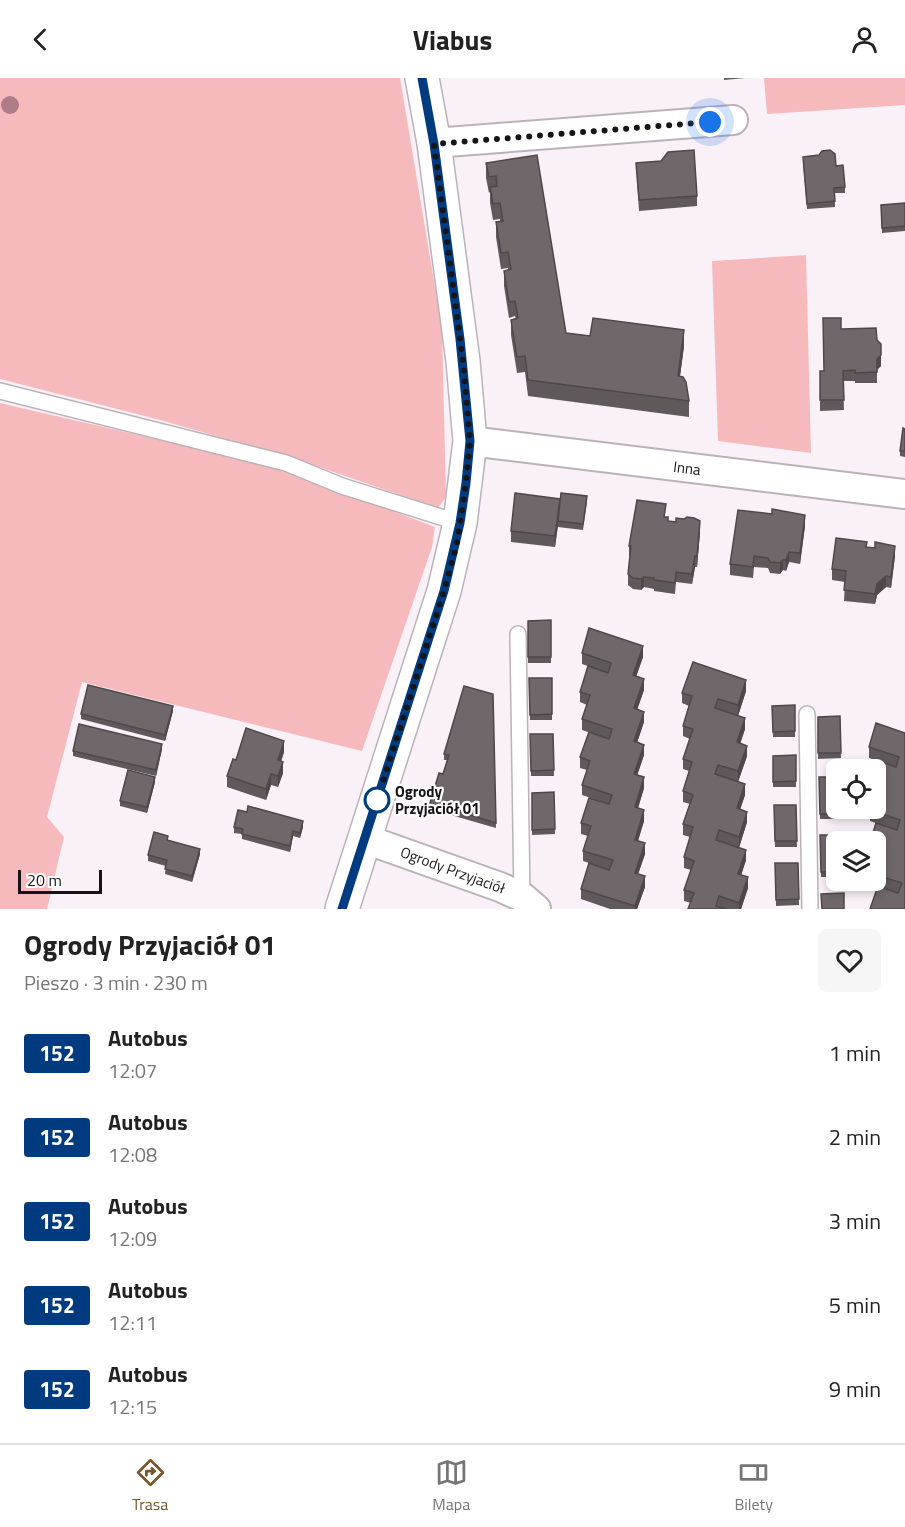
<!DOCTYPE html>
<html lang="pl">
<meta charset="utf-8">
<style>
body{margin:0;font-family:"Titillium Web",sans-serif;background:#f6f6f6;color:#222;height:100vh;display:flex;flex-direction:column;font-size:22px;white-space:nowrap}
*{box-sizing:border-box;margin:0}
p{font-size:20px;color:#767676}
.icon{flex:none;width:33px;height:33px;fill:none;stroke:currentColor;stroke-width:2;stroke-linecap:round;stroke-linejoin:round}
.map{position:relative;height:831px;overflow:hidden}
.drawer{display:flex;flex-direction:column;background:#fff;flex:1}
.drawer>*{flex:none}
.badge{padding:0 12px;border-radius:4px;font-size:21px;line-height:39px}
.buttons{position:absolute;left:826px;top:681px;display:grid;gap:12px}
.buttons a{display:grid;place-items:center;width:60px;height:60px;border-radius:9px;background:#fff;box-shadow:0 3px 9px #0003;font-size:30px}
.scale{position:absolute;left:18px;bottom:15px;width:84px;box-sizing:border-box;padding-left:6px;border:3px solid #171417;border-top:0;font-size:16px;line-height:21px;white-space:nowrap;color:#171417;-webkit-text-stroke:4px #fff;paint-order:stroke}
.you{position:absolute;width:30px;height:30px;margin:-15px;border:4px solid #fff;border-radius:50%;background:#1a73e8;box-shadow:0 0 0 9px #1a73e833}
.map>.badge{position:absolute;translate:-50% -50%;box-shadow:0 0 0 3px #fff}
.round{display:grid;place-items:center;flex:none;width:63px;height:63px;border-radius:9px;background:#f6f6f6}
.overview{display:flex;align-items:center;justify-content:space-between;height:102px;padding:0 24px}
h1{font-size:28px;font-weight:700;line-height:45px}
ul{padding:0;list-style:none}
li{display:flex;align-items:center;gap:18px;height:84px;padding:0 24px}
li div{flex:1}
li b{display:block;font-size:22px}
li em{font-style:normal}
li .badge{min-width:66px;font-weight:700;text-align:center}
header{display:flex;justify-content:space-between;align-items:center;height:78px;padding:0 24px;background:#fff;font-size:27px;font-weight:700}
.tabs{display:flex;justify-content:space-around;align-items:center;height:84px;border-top:2px solid #e0e0e0;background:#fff;font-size:16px;color:#767676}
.tabs a{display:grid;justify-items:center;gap:3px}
.tabs .selected{color:#73572a}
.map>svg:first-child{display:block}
.green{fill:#f6babd}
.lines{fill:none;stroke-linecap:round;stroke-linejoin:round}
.service-casing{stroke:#bab2b8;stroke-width:18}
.minor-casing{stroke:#bab2b8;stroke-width:32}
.tertiary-casing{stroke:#bab2b8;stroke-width:36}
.service{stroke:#fff;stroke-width:15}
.minor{stroke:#fff;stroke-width:28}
.tertiary{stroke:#fff;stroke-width:33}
.tree{fill:#af7b87}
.wall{fill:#60595b}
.shaded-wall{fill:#4e484a}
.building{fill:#70676a;stroke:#4e484a;stroke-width:1.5}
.line-casing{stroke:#fff;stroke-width:14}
.line{stroke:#003b80;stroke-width:9}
.walk{stroke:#171417;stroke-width:6;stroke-dasharray:0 10.8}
.stop-dot{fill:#fff;stroke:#003b80;stroke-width:3}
.labels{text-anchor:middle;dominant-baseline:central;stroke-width:4.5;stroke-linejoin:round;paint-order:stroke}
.street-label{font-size:15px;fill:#171417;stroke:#fff}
.stop-label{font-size:15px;font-weight:bold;fill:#171417;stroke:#fff;text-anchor:start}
</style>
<header><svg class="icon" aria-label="back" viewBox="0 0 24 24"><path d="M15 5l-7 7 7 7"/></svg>Viabus<svg class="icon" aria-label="person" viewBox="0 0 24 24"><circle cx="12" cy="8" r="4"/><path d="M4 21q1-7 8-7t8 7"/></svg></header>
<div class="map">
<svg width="905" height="831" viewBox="0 0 905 831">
<rect width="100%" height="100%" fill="#faf1f8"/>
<g class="green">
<polygon points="0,0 400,0 442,251 446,419 438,430 293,380 160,342 0,301"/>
<polygon points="764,0 905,0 905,27 767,36"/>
<polygon points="806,177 811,375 718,363 712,183"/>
<polygon points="0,325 276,389 435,449 432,469 362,673 82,604 47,739 64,759 47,831 0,831"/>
</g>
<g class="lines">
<defs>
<g id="service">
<polyline points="0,313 286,385 342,408 460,445"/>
<polyline points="518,556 522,819"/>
<polyline points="807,636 810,831"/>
</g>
<g id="minor">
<polyline points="434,65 733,42"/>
<polyline points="470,363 905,416"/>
<polyline points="365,761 500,809 522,819 536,831"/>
</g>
<polyline id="tertiary" points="342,831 444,513 460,445 470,363 463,283 434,65 422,0"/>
</defs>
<use href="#service" class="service-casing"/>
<use href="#minor" class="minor-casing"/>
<use href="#tertiary" class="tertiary-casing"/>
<use href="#service" class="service"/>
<use href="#minor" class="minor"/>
<use href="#tertiary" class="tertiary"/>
</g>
<circle class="tree" cx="10" cy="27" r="9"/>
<g class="wall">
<polygon points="724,0 745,0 724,2"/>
<polygon points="537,77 566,255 684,268 680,298 689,323 689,339 528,318 525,294 517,295 511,257 511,242 516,241 515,238 509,240 504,208 504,193 508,192 508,190 501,191 496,159 496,144 500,143 500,141 493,142 490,125 490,114 489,115 486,100 486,85"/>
<polygon points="661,83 697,118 697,128 639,133 636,85"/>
<polygon points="803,84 836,88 845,109 845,115 835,115 835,129 807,131"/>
<polygon points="905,125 905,153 882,155 881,133"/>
<polygon points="841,251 877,262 881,288 877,291 877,305 855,305 855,303 843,303 844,332 820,333 820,293 824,293"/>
<polygon points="905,351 905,379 900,378 900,373"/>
<polygon points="587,424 583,452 558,449 558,447 555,469 511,464 511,453"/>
<polygon points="665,439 668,443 700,454 697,489 695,489 692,506 676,504 675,516 654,513 654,511 644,509 641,512 633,511 628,507 628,496 630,479 629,478 629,468"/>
<polygon points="805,448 800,486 789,484 786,493 783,492 780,496 770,495 768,490 754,489 753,500 730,497 730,486"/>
<polygon points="867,469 895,478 891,510 886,509 877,517 875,526 844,523 845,504 832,502 832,491"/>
<polygon points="551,542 551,585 528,585 528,543"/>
<polygon points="582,575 643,579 636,598 644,612 637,631 644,644 637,664 644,677 637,697 644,710 638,730 644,743 638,763 645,776 638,796 645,809 637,831 610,831 581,821 581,811 589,785 583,783 583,773 588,758 581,756 581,745 609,726 582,717 582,707 587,692 580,690 580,679 609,661 582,652 582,641 587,627 580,624 580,614 608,595 582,586"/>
<polygon points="529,600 552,600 552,642 530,642"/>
<polygon points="746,613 738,638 745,651 740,666 747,678 738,704 745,717 740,731 747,744 739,769 746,782 741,797 748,810 741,831 726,831 691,825 684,823 684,812 691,792 684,790 684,779 690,759 683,757 683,746 690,726 683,724 683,713 689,693 683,691 683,681 690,661 683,658 683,648 689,628 682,625 682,615"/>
<polygon points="493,616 496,750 430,731 430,725 443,696 447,682 444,682 444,676"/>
<polygon points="795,627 795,659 773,659 772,628"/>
<polygon points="173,633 165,663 81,641 81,636"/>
<polygon points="840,638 841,680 818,681 818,639"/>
<polygon points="905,655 905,831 878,808 871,806 871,802 876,802 876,764 897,752 870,743 870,732 876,730 876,692 896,689 869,680 869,669"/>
<polygon points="530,656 553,656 554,698 531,698"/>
<polygon points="162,671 156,698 73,678 73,673"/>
<polygon points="284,674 281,683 283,695 278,709 271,707 266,722 227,709 227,698 236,682"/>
<polygon points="796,677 796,709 773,709 773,678"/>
<polygon points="819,699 842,730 842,741 820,741"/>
<polygon points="155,704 147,735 120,728 120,723"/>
<polygon points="554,714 555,756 532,757 532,715"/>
<polygon points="774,727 796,727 797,769 775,769"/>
<polygon points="234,749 303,749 300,760 293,758 290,774 242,761 242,756 234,755"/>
<polygon points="820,757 837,764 837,799 821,799"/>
<polygon points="168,762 200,776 192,804 165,796 166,788 148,783 148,777"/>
<polygon points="775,785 798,785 799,827 776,828"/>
</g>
<g class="shaded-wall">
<polygon points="684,252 684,268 678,313 678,298"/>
<polygon points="881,277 881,288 877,292 877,281"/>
<polygon points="560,421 558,447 555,469 555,458"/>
<polygon points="805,437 805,448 800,486 800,475"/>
<polygon points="700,443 700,454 697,489 697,478"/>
<polygon points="895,468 895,478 891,510 891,499"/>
<polygon points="789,474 789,484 786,493 786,482"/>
<polygon points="695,478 695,489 692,506 692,496"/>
<polygon points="783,482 783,492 780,496 780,485"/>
<polygon points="886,498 886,509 877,517 875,526 875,516 877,506"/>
<polygon points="644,499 644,509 641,512 641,501"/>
<polygon points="643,568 643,579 633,608 633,597"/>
<polygon points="644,601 644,612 634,641 634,630"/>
<polygon points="746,602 746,613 738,638 738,627"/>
<polygon points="173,628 173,633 165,663 165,657"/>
<polygon points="644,634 644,644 634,674 634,663"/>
<polygon points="745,640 745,651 737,675 737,664"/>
<polygon points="284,663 284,674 278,693 278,682"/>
<polygon points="162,666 162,671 156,698 156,692"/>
<polygon points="644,667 644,677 634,707 634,696"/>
<polygon points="747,668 747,678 738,704 738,693"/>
<polygon points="283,684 283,695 278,709 278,698"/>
<polygon points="271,696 271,707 266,722 266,711"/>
<polygon points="155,699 155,704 147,735 147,729"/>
<polygon points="644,699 644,710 635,740 635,729"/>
<polygon points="745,706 745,717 737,741 737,730"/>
<polygon points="644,732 644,743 635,772 635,762"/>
<polygon points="747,734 747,744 739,770 739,759"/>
<polygon points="303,743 303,749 300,760 300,755"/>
<polygon points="293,753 293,758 290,774 290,768"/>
<polygon points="645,765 645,776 635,805 635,795"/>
<polygon points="200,771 200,776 192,804 192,798"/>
<polygon points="746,772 746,782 738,807 738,796"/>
<polygon points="645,798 645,809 637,831 635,831 635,828"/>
<polygon points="748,799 748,810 741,831 739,831 739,825"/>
</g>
<g class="building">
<polygon points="694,72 697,118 639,122 636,85 661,83 668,74"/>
<polygon points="830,72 835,76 836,88 843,87 845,109 834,110 835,123 807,126 803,79 819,77 822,73"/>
<polygon points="537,77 566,255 590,258 593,240 684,252 678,298 683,299 686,304 689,323 528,302 525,278 517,279 511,242 518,240 515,223 509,224 504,193 511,191 508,174 501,175 496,144 503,143 500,125 493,126 490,109 497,108 496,98 489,99 486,85"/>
<polygon points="905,125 905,148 882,150 881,127"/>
<polygon points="823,240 841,240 841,251 876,250 877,262 881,266 881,277 877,281 877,294 855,295 855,292 843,293 844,322 820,322 820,293 824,293"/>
<polygon points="903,350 905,351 905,373 900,373"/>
<polygon points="515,415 560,421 555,458 511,453"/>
<polygon points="561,415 587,418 583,446 558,443"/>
<polygon points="637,422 666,426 664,439 668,439 668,443 676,444 676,440 684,441 687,439 694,440 700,443 697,478 695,478 692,496 676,494 675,505 654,502 654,500 644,499 641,501 633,500 628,496 631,468 629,468"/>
<polygon points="772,431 805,437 800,475 789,474 786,482 783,482 780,485 770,484 768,480 754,478 753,489 730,486 738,432 772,436"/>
<polygon points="836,460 867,464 866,469 875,470 875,464 895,468 891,499 886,498 877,506 875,516 844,512 846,493 832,491"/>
<polygon points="551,542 551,579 528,579 528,543"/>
<polygon points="589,550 643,568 633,597 644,601 634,630 644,634 634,663 644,667 634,696 644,699 635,729 644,732 635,762 645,765 635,795 645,798 635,828 581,811 589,785 609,792 613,782 583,773 591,748 581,745 589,720 609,726 612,717 582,707 590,683 580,679 589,654 609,661 612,651 582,641 590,617 580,614 588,588 608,595 611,585 582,575"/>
<polygon points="693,584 746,602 738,627 718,621 715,630 745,640 737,664 747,668 738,693 718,687 715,696 745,706 737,730 747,734 739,759 719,752 716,762 746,772 738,796 748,799 739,825 719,818 716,828 726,831 688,831 694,815 684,812 694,783 684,779 693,749 683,746 693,717 683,713 692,684 683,681 693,651 683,648 692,618 682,615"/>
<polygon points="529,600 552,600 552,636 530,637"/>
<polygon points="88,607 173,628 165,657 81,636"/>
<polygon points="464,608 493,616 496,745 430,725 439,695 443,696 449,677 444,676"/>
<polygon points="795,627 795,653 773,654 772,628"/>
<polygon points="840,638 841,675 818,675 818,639"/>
<polygon points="876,645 905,655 905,831 870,831 878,808 898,815 902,805 876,797 876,780 879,772 876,771 876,764 870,764 876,745 897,752 900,742 870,732 870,730 876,730 876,715 878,709 876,709 876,692 872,692 876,682 896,689 899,679 869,669"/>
<polygon points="79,646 162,666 156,692 73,673"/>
<polygon points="246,650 284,663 278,682 283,684 278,698 271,696 266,711 227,698 233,681 236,682"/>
<polygon points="530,656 553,656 554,692 531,693"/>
<polygon points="796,677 796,703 773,704 773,678"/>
<polygon points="128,692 155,699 147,729 120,723"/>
<polygon points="819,699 837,699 837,730 842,730 842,735 820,736"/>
<polygon points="554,714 555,751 532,752 532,715"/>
<polygon points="774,727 796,727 797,763 775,763"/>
<polygon points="248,728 303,743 300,755 293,753 290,768 242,756 243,751 234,749 238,732 247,734"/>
<polygon points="154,754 168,758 167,762 200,771 192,798 165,791 167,782 148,777"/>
<polygon points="820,757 843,757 843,764 837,764 837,794 821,794"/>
<polygon points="775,785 798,785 799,821 776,822"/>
<polygon points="844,815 844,831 822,831 821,816"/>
</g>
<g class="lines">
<defs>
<polyline id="line" points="342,831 444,513 460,445 466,405 470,363 460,261 434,66 422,0"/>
</defs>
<use href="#line" class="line-casing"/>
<use href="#line" class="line"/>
<polyline class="walk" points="377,722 444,513 457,465 466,405 470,363 463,283 434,66 710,44"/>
</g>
<circle class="stop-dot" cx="377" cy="722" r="12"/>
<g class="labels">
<g class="street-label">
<text transform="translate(687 390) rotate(7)">Inna</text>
<text transform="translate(453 792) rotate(20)">Ogrody Przyjaciół</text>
</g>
<g class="stop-label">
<text x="395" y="713">Ogrody<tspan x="395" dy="17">Przyjaciół 01</tspan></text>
</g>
</g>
</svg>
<div class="buttons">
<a><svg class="icon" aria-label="locate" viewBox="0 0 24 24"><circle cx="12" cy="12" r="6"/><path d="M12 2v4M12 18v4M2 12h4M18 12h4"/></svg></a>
<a><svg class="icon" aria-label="layers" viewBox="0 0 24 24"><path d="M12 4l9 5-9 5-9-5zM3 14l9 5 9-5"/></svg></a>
</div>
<div class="scale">20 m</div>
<div class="you" style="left:710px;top:44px"></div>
</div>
<section class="drawer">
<div class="overview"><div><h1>Ogrody Przyjaciół 01</h1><p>Pieszo · 3 min · 230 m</p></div><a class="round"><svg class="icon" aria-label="heart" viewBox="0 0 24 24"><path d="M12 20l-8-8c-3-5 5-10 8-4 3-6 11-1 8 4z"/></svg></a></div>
<ul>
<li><span class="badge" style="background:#003b80;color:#fff">152</span><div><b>Autobus</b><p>12:07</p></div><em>1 min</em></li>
<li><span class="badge" style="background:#003b80;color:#fff">152</span><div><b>Autobus</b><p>12:08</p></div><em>2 min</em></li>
<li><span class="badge" style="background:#003b80;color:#fff">152</span><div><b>Autobus</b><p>12:09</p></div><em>3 min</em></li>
<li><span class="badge" style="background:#003b80;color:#fff">152</span><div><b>Autobus</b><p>12:11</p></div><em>5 min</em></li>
<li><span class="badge" style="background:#003b80;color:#fff">152</span><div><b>Autobus</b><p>12:15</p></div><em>9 min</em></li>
</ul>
</section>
<nav class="tabs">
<a class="selected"><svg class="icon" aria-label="directions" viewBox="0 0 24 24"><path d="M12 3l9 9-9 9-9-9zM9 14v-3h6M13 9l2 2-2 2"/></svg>Trasa</a>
<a><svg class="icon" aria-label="map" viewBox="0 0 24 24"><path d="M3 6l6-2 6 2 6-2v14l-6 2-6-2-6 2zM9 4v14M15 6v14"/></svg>Mapa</a>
<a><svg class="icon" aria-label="tickets" viewBox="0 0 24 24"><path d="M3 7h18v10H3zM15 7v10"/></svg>Bilety</a>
</nav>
